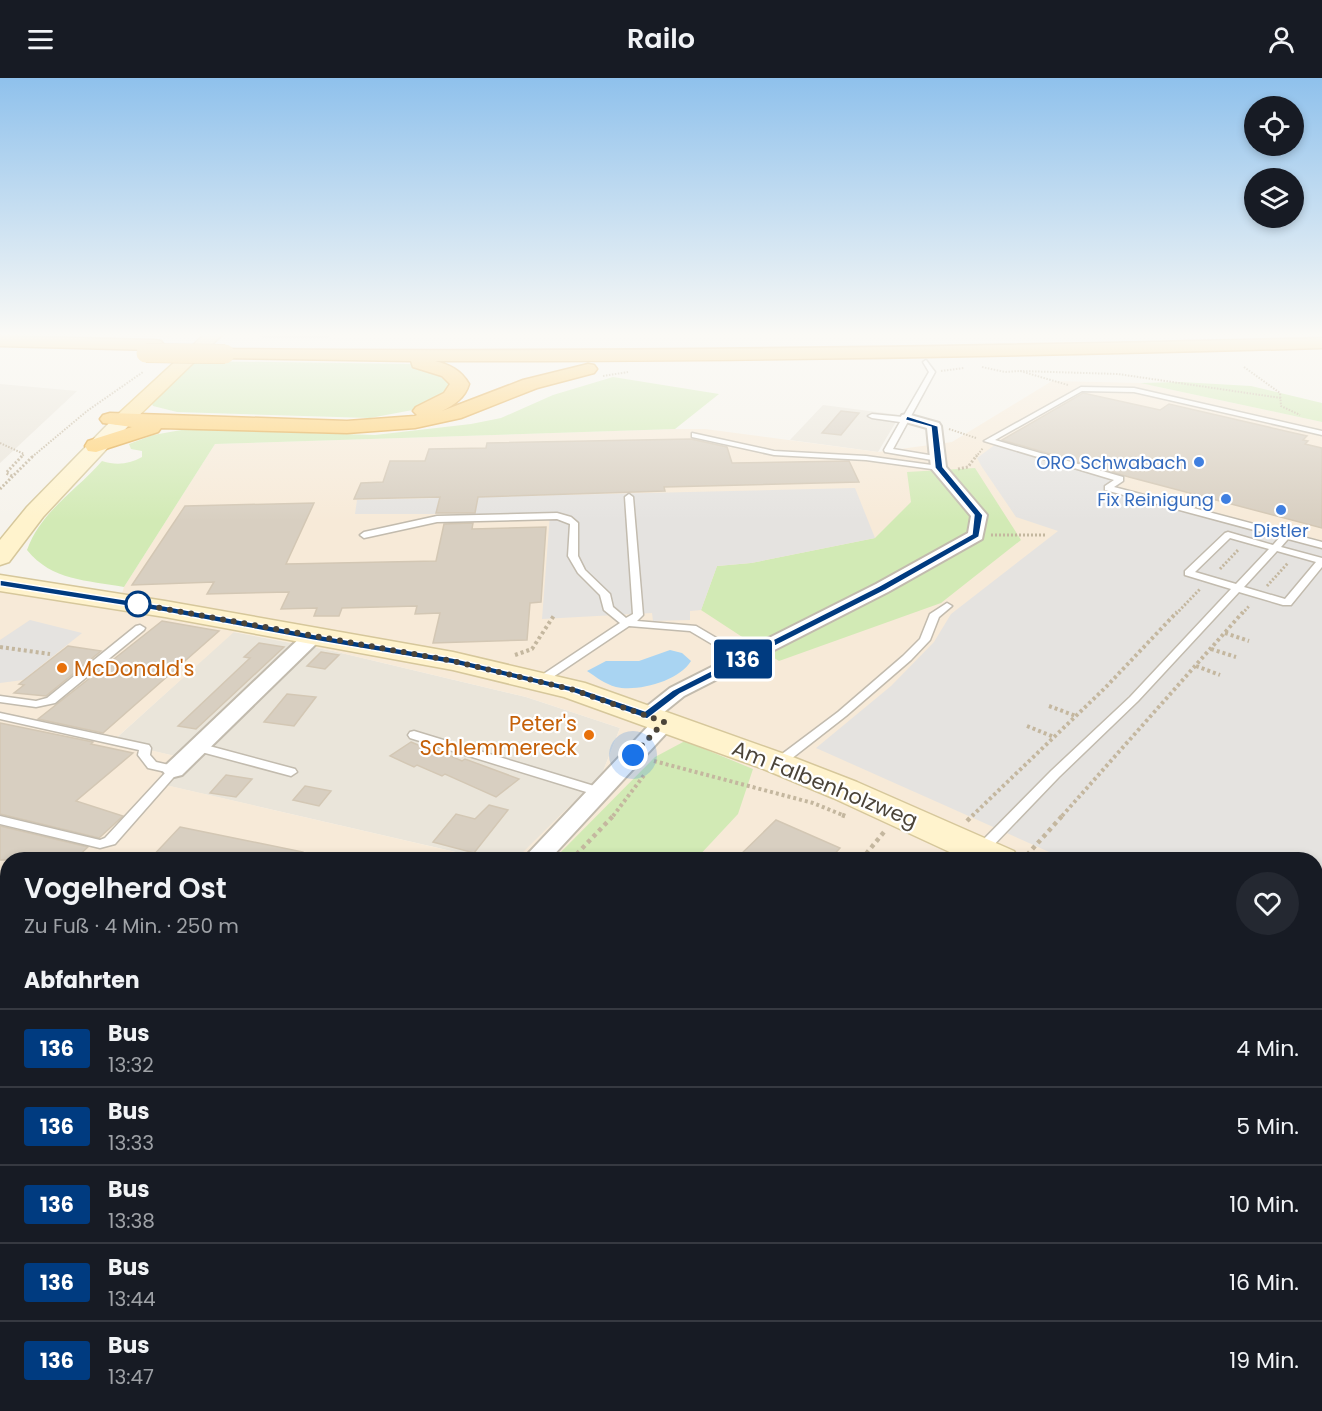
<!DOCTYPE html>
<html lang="de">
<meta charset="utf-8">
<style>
body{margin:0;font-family:Poppins,sans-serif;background:#242831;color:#f1f3f6;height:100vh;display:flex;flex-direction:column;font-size:22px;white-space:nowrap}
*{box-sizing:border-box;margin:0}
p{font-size:20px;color:#9ea1a6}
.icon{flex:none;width:33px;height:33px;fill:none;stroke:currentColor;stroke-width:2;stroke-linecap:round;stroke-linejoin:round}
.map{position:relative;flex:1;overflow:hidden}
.panel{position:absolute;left:0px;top:774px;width:1323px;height:560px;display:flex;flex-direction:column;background:#171b24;border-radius:24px 24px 0 0;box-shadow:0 3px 9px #0003}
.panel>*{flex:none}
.badge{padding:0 12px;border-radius:4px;font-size:21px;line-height:39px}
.controls{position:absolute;left:1244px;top:18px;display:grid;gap:12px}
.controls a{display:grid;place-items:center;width:60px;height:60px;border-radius:50%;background:#171b24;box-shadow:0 3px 9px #0003;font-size:30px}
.you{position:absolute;width:30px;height:30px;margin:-15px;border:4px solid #fff;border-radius:50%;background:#1a73e8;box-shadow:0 0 0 9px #1a73e833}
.map>.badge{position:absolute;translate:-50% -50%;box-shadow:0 0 0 3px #fff}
h2{padding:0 24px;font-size:22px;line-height:54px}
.round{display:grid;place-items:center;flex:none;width:63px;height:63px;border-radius:32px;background:#242831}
.overview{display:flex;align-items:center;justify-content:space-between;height:102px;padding:0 24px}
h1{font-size:28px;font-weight:600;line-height:45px}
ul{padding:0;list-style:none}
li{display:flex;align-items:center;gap:18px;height:78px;padding:0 24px;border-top:2px solid #363941}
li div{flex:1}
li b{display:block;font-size:22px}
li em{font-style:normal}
li .badge{min-width:66px;font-weight:700;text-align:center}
header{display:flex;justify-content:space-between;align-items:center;height:78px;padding:0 24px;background:#171b24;font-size:27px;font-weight:600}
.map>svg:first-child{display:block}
.residential{fill:#eae5da}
.commercial{fill:#f7ead8;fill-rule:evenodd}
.green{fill:#d2eab5}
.parking{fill:#e5e3e0}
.water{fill:#a9d4f2}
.building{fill:#d8cfc1;stroke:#d3c7b4;stroke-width:1.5}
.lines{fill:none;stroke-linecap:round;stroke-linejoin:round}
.lane-casing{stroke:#c2bbae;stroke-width:3}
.street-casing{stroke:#c2bbae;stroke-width:4}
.secondary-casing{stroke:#d6c79b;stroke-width:3}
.primary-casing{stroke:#e6c16a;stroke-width:3}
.highway-casing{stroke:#e0a43c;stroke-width:3}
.path-far4{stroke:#c4b79f;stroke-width:2;stroke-dasharray:1.5 1.5;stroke-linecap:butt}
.path-far3{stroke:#c4b79f;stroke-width:3;stroke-dasharray:2 2;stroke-linecap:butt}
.path-far2{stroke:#c4b79f;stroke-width:4;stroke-dasharray:3 3;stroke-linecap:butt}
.path-far1{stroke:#c4b79f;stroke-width:4.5;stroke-dasharray:4 4;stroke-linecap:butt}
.path{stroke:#c4b79f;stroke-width:6;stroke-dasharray:4.5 4.5;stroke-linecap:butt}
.lane{fill:#fff;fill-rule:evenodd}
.street{fill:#fff;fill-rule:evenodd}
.secondary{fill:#fff3cd;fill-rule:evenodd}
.primary{fill:#ffe39c;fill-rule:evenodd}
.highway{fill:#ffcf6e;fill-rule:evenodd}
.highway-bridge-casing{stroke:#e0a43c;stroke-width:20;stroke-linecap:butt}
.highway-bridge{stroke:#ffcf6e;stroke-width:19}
.line{fill:#003b80;stroke:#fff;stroke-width:1.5}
.walk{stroke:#4b4439;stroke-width:6;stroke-dasharray:0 10.8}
.shop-dot{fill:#3f7fe0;stroke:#fff;stroke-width:2}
.stop-dot{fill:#fff;stroke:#003b80;stroke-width:3}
.food-dot{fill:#e8710a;stroke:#fff;stroke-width:2}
.labels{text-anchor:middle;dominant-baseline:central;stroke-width:4.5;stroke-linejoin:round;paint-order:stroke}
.far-shop-label{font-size:18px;fill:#366cbe;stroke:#fff;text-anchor:end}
.food-label{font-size:21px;fill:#c56008;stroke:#fff;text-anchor:start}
.street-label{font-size:21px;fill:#4b4439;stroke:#fff}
</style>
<header><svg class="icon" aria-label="menu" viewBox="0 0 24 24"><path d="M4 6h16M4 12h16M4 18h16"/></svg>Railo<svg class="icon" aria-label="person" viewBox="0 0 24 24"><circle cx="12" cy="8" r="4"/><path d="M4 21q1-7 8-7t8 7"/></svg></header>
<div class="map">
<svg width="1322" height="1333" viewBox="0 0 1322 1333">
<rect width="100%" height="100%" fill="#f6f3ec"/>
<g class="residential">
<polygon points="0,306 77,313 0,385"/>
<polygon points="823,327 900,337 878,374 790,362"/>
<polygon points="233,554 333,573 526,619 620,650 602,696 516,782 486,781 156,705 175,678 112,664"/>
</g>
<g class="commercial">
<polygon points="37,256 176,256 170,260"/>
<path d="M1052 303 1140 305 1322 344V1333H0V513L118 529 124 509 215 366 675 351H705L878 374 952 364ZM234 554 333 573 526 619 620 650 602 696 516 781 1316 782V1326H8V782L486 781 157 705 175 678 113 663Z"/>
</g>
<g class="green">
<polygon points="191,283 413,286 439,293 454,311 418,331 370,340 177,334 153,328 151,324"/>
<path d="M613 299 719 316 675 351 215 366 124 509C87 502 52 503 27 472 41 433 76 413 102 383 117 388 129 386 142 379V373L131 371 129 366 153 357 187 351 375 357 471 346 501 340 553 317Z"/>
<polygon points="1181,304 1251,308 1322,325 1322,344 1140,305"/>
<polygon points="975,390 1021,462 941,525 779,583 701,532 717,488 751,485 875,460 911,424 907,394"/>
<polygon points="685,663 753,691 738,736 696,781 553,782 655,679"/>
<polygon points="1322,973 1322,1315 1316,1326 1316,982"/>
<polygon points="793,1326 1026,1326 1021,1333 786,1333"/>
<polygon points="1129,1326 1315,1326 1311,1333 1137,1333"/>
</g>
<g class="parking">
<polygon points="1000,363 1126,398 1111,411 1322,469 1322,886 1316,893 1316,782 1065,781 816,670 891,608 934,564 951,536 1058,453 1016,439 982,389 977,380"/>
<polygon points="855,410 875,460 751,485 717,488 701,532 690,533 690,542 653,543 652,535 542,541 550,436 355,436 357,422"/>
<polygon points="30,542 82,555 23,602 0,605 0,562"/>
</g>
<path class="water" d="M670 572 682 575 691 583C679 603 638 614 616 609 605 606 596 599 587 593L606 583H639Z"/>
<g class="building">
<polygon points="1083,315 1160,332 1169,326 1307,358 1303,362 1308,363 1305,366 1322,370 1322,450 1129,399 1002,362"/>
<polygon points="841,333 859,335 841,357 822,355"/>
<polygon points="691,361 727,369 732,385 849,383 859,404 664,409 665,413 478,419 475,435 436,435 440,419 354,421 361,405 383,404 390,383 425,383 429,371 486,370 487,365"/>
<polygon points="314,425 286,486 436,483 444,446 473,445 472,451 546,449 541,524 530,525 527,562 433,565 440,535 415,536 417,528 342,530 339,538 314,538 317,530 281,531 289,514 207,516 214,504 132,507 185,428"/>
<polygon points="162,543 219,553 103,655 38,641"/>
<polygon points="259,565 284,569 196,651 178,648 250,580 244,579"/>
<polygon points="68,568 101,573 46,618 14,615 24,607 19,606"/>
<polygon points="321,574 339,577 325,591 307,588"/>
<polygon points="287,616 316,619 294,648 264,644"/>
<polygon points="0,645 93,664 91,666 133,675 76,723 123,738 99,760 0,736"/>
<polygon points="411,664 435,674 437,672 462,683 465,681 519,701 496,719 445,696 442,698 417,687 414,689 390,678"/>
<polygon points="226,697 252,701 236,719 210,715"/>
<polygon points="305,708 331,713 319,728 293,722"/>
<polygon points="489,727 508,732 474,775 433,764 456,736 475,741"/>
<polygon points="776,742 840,770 829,782 735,782"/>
<polygon points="0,748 88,769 74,782 0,782"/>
<polygon points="180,749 303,774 302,782 149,782"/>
</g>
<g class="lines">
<defs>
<g id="lane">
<polygon points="260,256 331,256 328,258 263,258"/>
<polygon points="926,282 935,294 893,371 941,379 942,381 938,383 885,374 884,372 900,344 872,340 868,338 872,336 903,339 929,294 923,284"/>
<path d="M1081 309 1134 310 1322 353V357L1134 314 1082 313 995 362 1123 399V403L1114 409 1322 464V470L1288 461 1281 469 1322 480V489L1291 527H1283L1239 514 1138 623 1059 699 984 777H974L972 774 974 771 1051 693 1130 619 1231 511 1185 497V493L1225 455 1228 454 1273 467 1280 459 1105 412V408L1114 402 984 363ZM1230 460 1269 471 1236 506 1195 494ZM1277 473 1316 484 1285 521 1244 509Z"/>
<polygon points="692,355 774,373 866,378 939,388 943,390 939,392 866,382 774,377 692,359"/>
<polygon points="629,416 633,419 643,537 637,543 696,548 747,578 748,580 747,582 739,582 690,553 629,548 544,605 536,605 534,603 536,601 620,545 604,532 600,517 578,495 568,478 570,446 557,441 437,444 364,460 360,457 364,454 437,438 557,435 571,439 578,445 578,478 585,492 610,516 613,529 626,540 633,536 625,419"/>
<polygon points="947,525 952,528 939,539 930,562 911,582 846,638 782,688 774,688 772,685 774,682 838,634 903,578 920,561 930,536"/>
<polygon points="140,547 145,550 144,552 55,625 36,629 0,624 0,618 36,623 47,620 136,548"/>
<polygon points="0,635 149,667 151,670 150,677 156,684 178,689 180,692 115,766 100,770 0,746 0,738 100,762 105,760 166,694 148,690 138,677 139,672 0,641"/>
<polygon points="414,653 604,711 606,714 600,718 596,717 410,660 408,657 410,654"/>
<polygon points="198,665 295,691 297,694 291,698 194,672 192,669"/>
<polygon points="1322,899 1322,916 1316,918 1316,902"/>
<polygon points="680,1326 706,1326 709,1333 683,1333"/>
<polygon points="727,1326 752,1326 749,1333 724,1333"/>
</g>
<g id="street">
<polygon points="907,336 939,345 941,348 946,389 987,437 982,461 888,514 684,618 658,639 672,639 675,644 672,649 549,782 522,782 654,642 647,644 639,642 636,637 670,610 876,506 968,455 971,438 931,390 927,350 902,343 900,340 902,337"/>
<polygon points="312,553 319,555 322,559 319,563 182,697 174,699 166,697 162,692 166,687 305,555"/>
<polygon points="118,1326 159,1326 162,1333 121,1333"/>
</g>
<g id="secondary">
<polygon points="122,337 129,339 132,343 129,347 43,439 9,484 0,487 0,462 27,429 115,339"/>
<polygon points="0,497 165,523 453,574 585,605 790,678 857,704 1014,773 1019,782 967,782 833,720 766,692 564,619 453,592 165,539 0,513"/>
<polygon points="1316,913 1322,915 1322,951 1316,949"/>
</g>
<polygon id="primary" points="205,256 223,256 129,347 115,347 112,343 115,339"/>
<g id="highway">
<polygon points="0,258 155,262 161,263 164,267 161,271 155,272 0,268"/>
<path d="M1322 260V270C1026 278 731 284 435 283 450 287 461 292 469 306 465 320 454 327 442 333L523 302 588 286 594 287 597 291 594 295 537 310 461 340 415 350 347 355 161 350 158 354 96 374 88 373 85 368 88 363 132 349 103 345 100 341 103 337 110 335 347 343 415 338 417 337 413 333 416 329 444 315 450 306 442 298 413 289 411 283 219 280 216 276 219 272 225 271C591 275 956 269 1322 260Z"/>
</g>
</defs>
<use href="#lane" class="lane-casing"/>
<use href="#street" class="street-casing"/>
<use href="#secondary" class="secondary-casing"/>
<use href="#primary" class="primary-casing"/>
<use href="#highway" class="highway-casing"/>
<g class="path-far4">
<polyline points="982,289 1005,294 1020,293 1068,307"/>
<polyline points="1244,289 1280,315 1281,328 1300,337"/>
<polyline points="941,293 964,290"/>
<polyline points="1020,293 1118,296 1281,320"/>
<polyline points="603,298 628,294"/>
<polyline points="949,351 976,360"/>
<polyline points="0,365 24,376 21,379"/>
<polyline points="32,379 87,333 143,294"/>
<polyline points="976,379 983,370"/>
</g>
<g class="path-far3">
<polyline points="958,391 968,389 977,377"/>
<polyline points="12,398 6,395 23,377"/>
<polyline points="0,411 34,377"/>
<polyline points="991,457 1045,457"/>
<polyline points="1220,491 1239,471"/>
<polyline points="1267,508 1288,485"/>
<polyline points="1176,536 1200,511"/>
<polyline points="1242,536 1250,527"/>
</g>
<g class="path-far2">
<polyline points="1225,555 1249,563"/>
<polyline points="0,569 50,576"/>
<polyline points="1211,571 1236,579"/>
<polyline points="515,577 532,571 555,536"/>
<polyline points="1196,588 1220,597"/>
<polyline points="1049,628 1076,638"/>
<polyline points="1027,648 1054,659"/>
<polyline points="654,683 813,725 845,738"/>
<polyline points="613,738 645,696"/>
<polyline points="972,738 1105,610 1177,534"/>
<polyline points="1062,738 1243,534"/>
</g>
<g class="path-far1">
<polyline points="842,737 845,738"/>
<polyline points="967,743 973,737"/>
<polyline points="1027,777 1063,737"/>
<polyline points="1035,778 1038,776"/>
<polyline points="571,782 614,737"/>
<polyline points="861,782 884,754"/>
<polyline points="1316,967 1322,971"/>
<polyline points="1316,975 1322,966"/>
</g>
<g class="path">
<polyline points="200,1326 206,1333"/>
<polyline points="1048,1333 1053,1326"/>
</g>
<use href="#lane" class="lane"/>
<use href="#street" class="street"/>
<use href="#secondary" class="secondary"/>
<use href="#primary" class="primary"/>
<use href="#highway" class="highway"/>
<defs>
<polyline id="highway-bridge" points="146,275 225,276"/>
</defs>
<use href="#highway-bridge" class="highway-bridge-casing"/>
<use href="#highway-bridge" class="highway-bridge"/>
</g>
<linearGradient id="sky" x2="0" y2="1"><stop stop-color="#8fc1ec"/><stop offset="0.58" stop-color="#fbfaf6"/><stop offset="1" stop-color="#fbfaf6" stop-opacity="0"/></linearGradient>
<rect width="1322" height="443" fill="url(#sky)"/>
<polygon class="line" points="907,338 938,348 943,389 983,437 979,459 886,512 680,616 647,641 571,614 453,586 312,562 165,534 0,508 0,502 165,528 312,556 453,580 578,610 645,633 673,612 879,508 972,456 974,437 935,390 931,349 905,342"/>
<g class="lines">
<polyline class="walk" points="138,526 453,583 574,612 664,644 633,677"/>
</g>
<g class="shop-dot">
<circle cx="1199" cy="384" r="6"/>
<circle cx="1226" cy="421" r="6"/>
<circle cx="1281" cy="432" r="6"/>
</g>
<circle class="stop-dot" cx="138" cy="526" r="12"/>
<g class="food-dot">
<circle cx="62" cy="590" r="6"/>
<circle cx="589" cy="657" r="6"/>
</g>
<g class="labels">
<g class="far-shop-label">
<text x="1187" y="384">ORO Schwabach</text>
<text x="1214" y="421">Fix Reinigung</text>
<text x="1281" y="452" text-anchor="middle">Distler</text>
</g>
<g class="food-label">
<text x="74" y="590">McDonald's</text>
<text x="577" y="645" text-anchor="end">Peter's<tspan x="577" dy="24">Schlemmereck</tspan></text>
</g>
<g class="street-label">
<text transform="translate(825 706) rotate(22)">Am Falbenholzweg</text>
</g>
</g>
</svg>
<div class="controls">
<a><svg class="icon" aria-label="locate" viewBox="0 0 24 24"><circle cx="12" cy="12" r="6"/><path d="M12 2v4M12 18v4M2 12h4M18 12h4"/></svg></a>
<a><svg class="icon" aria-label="layers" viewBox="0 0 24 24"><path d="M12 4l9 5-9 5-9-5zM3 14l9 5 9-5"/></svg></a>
</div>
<div class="you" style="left:633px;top:677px"></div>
<b class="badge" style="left:743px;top:581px;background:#003b80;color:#fff">136</b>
<section class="panel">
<div class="overview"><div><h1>Vogelherd Ost</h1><p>Zu Fuß · 4 Min. · 250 m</p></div><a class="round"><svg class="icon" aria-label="heart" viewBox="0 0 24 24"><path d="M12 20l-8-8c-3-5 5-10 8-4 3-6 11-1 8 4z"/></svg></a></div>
<h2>Abfahrten</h2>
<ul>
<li><span class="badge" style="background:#003b80;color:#fff">136</span><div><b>Bus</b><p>13:32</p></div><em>4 Min.</em></li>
<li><span class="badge" style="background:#003b80;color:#fff">136</span><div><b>Bus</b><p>13:33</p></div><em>5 Min.</em></li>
<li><span class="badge" style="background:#003b80;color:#fff">136</span><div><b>Bus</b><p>13:38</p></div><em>10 Min.</em></li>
<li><span class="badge" style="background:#003b80;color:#fff">136</span><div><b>Bus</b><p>13:44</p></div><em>16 Min.</em></li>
<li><span class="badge" style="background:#003b80;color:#fff">136</span><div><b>Bus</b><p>13:47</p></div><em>19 Min.</em></li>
</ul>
</section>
</div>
